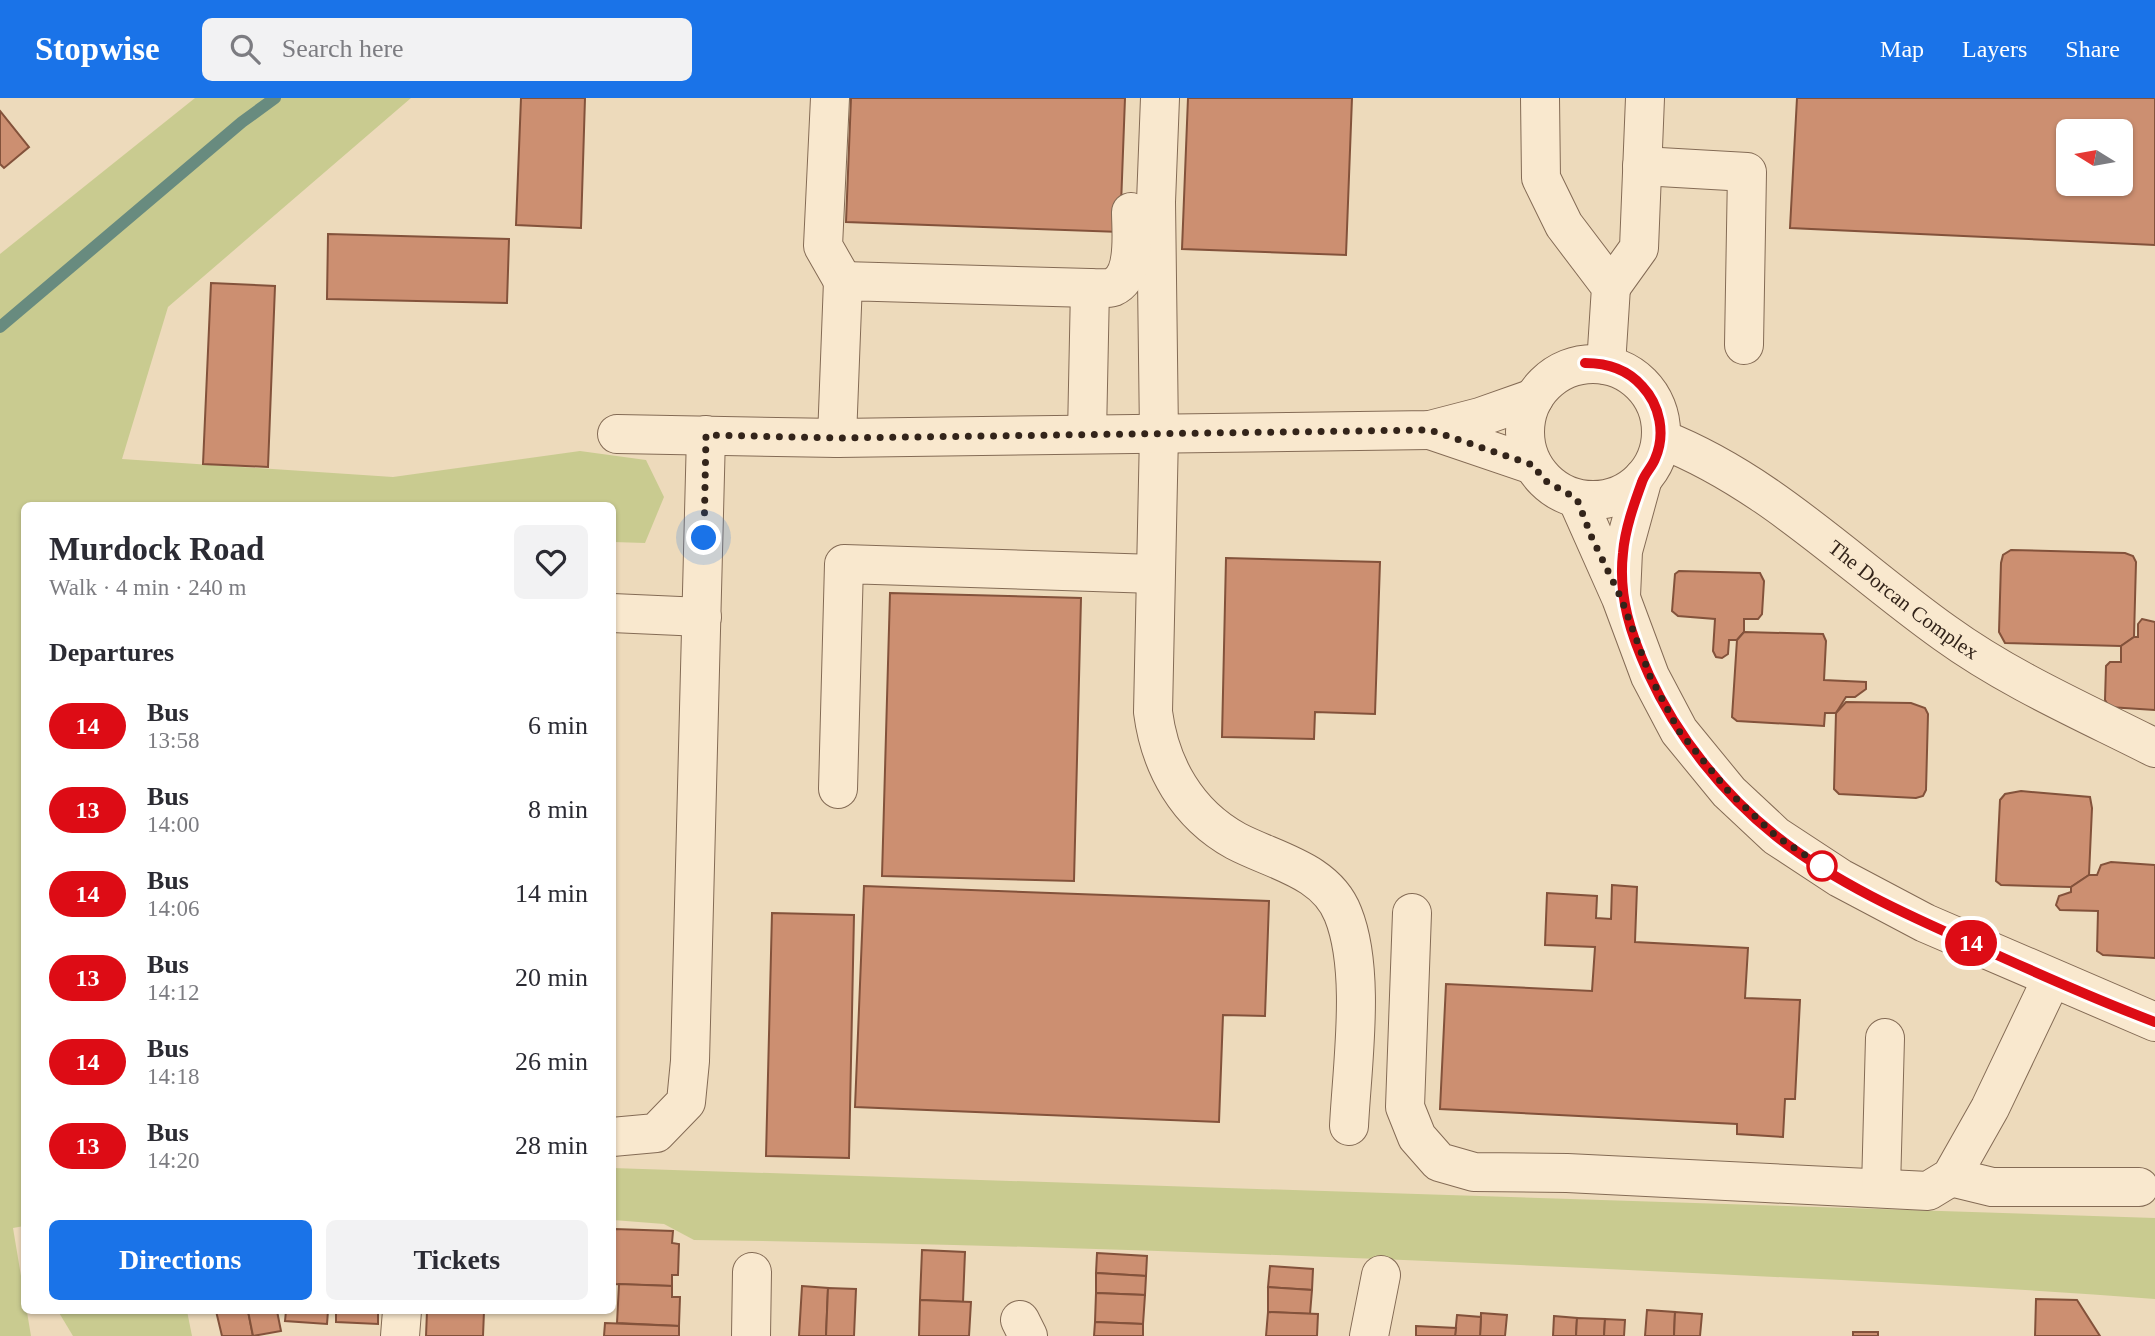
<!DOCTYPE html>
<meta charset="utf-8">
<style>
body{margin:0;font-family:Georgia,serif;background:#f2f2f3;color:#2b2b33;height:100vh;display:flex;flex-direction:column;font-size:26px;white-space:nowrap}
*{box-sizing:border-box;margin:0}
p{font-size:23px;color:#7c7c81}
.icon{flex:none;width:38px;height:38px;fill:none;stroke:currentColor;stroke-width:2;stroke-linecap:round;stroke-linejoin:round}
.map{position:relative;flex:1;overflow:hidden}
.sheet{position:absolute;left:21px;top:404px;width:595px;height:812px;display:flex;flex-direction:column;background:#fff;border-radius:10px;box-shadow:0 2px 5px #0004}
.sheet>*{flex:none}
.badge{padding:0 14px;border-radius:23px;font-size:24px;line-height:46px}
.needle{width:46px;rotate:281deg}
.controls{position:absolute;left:2056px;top:21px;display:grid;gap:14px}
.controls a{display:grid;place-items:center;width:77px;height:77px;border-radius:10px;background:#fff;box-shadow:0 2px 5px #0004;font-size:35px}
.you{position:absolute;width:35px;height:35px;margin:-18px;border:5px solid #fff;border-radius:50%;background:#1a73e8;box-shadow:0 0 0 10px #1a73e833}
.map>.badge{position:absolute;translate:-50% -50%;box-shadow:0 0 0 4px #fff}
h2{padding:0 28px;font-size:26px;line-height:63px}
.round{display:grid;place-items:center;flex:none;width:74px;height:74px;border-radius:10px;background:#f2f2f3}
.head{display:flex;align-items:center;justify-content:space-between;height:119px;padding:0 28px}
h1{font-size:33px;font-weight:700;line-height:52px}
.primary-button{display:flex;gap:14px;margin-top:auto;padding:14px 28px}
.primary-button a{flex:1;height:80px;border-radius:10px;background:#1a73e8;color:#fff;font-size:28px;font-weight:700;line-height:80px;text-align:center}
.primary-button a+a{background:#f2f2f3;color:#2b2b33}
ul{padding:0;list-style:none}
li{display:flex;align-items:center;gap:21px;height:84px;padding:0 28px}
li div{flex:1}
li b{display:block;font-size:26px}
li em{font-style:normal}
li .badge{min-width:77px;font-weight:700;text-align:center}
header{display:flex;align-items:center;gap:42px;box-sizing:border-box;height:98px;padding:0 35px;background:#1a73e8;color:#fff}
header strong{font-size:33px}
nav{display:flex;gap:38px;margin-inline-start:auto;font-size:24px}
.search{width:490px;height:63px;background:#f2f2f3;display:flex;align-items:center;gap:18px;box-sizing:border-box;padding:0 24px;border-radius:10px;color:#7c7c81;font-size:26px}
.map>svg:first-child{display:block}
.green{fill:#c9cb90}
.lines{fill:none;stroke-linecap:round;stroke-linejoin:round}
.stream{stroke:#688b7f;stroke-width:12}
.building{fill:#cc8f71;stroke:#83523b;stroke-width:2;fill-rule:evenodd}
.minor-casing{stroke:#846b55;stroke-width:40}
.minor{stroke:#f9e8ce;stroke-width:38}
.line-casing{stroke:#fff;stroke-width:16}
.line{stroke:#dd0c15;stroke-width:10}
.walk{stroke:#33241a;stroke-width:7;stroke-dasharray:0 12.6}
.stop-dot{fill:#fff;stroke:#dd0c15;stroke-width:3.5}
.labels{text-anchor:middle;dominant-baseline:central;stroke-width:7;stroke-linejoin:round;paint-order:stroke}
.street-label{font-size:21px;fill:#33241a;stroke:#f5e5cb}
</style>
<header>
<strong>Stopwise</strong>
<div class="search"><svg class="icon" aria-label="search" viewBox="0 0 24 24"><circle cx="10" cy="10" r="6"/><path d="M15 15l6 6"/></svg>Search here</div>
<nav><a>Map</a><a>Layers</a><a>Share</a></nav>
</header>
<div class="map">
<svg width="2155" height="1238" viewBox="0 0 2155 1238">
<rect width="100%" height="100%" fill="#eddabb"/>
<g class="green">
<polygon points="195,0 411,0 168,209 122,361 393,379 580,353 646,362 664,399 645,445 613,444 612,408 24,408 24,1128 13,1130 31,1238 0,1238 0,156"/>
<path d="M612 1070 2155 1120V1201C1986 1188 1818 1181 1649 1173 1331 1158 1013 1146 694 1142L664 1126 613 1122Z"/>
<polygon points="58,1213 187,1213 192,1238 73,1238"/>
</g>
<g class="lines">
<polyline class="stream" points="0,229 242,24 275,0"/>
</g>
<g class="building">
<polygon points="521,0 585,0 581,130 516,127"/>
<polygon points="851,0 1125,0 1120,134 846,124"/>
<polygon points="1188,0 1352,0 1346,157 1182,151"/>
<path d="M1797 0H2155V147L1790 130ZM2068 33H2121V86H2068Z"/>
<polygon points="0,13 29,49 4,70 0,66"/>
<polygon points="328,136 509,141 507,205 327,201"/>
<polygon points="211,185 275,188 268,369 203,366"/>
<polygon points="2011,452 2125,455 2133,458 2136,464 2134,539 2121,548 2005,545 1999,534 2001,465 2003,457"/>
<polygon points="1226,460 1380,464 1375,616 1315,614 1314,641 1222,639"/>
<polygon points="1679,473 1760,475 1764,483 1762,516 1758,521 1744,521 1744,534 1737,542 1729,542 1728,556 1722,560 1716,559 1713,553 1715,521 1678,518 1672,513 1675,476"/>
<polygon points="890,495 1081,500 1074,783 882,778"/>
<polygon points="2142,521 2155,524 2155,612 2109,609 2105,602 2106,568 2110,564 2121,564 2121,548 2134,539 2138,539 2138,526"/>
<polygon points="1744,534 1823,536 1826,543 1824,582 1866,584 1866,591 1855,599 1846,599 1836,615 1825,615 1824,628 1737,623 1732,619 1737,542"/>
<polygon points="1846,604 1911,605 1925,610 1928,616 1926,692 1923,698 1916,700 1839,696 1834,691 1836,615"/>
<polygon points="2021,693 2090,699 2092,710 2089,777 2071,789 2001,787 1996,783 2000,702 2005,696"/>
<polygon points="2111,764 2155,767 2155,860 2103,857 2097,853 2098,813 2060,812 2056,807 2059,798 2071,794 2071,789 2089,777 2097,777 2101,767"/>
<polygon points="1612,787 1637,789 1635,844 1748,850 1745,900 1800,902 1795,1001 1785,1001 1783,1039 1737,1036 1737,1026 1440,1011 1446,886 1592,893 1595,849 1545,847 1547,795 1597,798 1596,820 1611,821"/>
<polygon points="864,788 1269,803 1265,918 1223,917 1219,1024 855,1009"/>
<polygon points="772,815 854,817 849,1060 766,1058"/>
<polygon points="614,1131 673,1133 672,1145 679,1146 678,1177 672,1177 672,1188 612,1186"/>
<polygon points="922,1152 965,1154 963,1204 920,1202"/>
<polygon points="1097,1155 1147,1158 1146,1178 1096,1175"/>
<polygon points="1270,1168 1313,1171 1312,1192 1268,1189"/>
<polygon points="1096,1175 1146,1178 1145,1197 1096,1195"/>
<polygon points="619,1186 672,1188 672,1199 680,1199 679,1228 617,1225"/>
<polygon points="802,1188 828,1190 826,1238 799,1238"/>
<polygon points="1268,1189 1312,1192 1310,1216 1268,1214"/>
<polygon points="828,1190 856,1191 854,1238 826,1238"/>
<polygon points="1096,1195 1145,1197 1143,1226 1095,1224"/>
<polygon points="2036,1201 2077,1202 2100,1238 2035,1238"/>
<polygon points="920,1202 971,1204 969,1238 919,1238"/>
<polygon points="1647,1212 1675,1214 1674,1238 1645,1238"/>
<polygon points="216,1213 248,1213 253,1238 222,1238"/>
<polygon points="248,1213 277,1213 281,1233 253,1238"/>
<polygon points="286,1213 328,1213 327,1226 285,1223"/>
<polygon points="336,1213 378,1213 378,1226 336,1224"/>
<polygon points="427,1213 484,1213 483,1238 426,1238"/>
<polygon points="1268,1214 1318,1216 1317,1238 1266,1238"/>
<polygon points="1675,1214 1702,1216 1700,1238 1674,1238"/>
<polygon points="1481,1215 1507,1217 1505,1238 1480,1238"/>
<polygon points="1457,1217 1481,1219 1480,1238 1455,1238"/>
<polygon points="1554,1218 1577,1220 1576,1238 1553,1238"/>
<polygon points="1577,1220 1605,1221 1604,1238 1576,1238"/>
<polygon points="1605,1221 1625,1222 1624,1238 1604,1238"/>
<polygon points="1095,1224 1143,1226 1143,1238 1094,1238"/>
<polygon points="605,1225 679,1228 679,1238 604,1238"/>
<polygon points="1416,1228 1456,1230 1455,1238 1416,1238"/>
<rect x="1853" y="1234" width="25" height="4"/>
</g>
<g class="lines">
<defs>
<g id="minor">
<polyline points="830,0 823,148 843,183"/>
<path d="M1160 0 1156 104 1159 336 1153 614C1160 668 1187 716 1236 743 1274 763 1326 772 1343 816 1366 873 1352 967 1349 1028"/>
<polyline points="1540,0 1541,80 1564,127 1611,189 1606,267"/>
<polyline points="1642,68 1747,74 1744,247"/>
<polyline points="1611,189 1639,150 1645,0"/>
<path d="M1090 190C1097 190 1107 191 1113 189 1137 178 1131 136 1131 114"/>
<circle cx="1593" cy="334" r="68"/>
<polyline points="1430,332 1533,367"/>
<polyline points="617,336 837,340 1430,332 1480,319 1534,300"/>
<polyline points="837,340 843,183 1090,190 1087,336"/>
<path id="s1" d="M1661 341C1769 383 1852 469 1945 535 2010 582 2084 614 2155 650"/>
<polyline points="1577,401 1621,500 1650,578 1679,633 1729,694 1776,738 1840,780 1925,825 2155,924"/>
<polyline points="1621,498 1623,453 1643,380"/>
<polyline points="612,515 702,519"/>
<polyline points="838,691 844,466 1155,476"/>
<polyline points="1412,815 1405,1009 1417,1039 1439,1064 1474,1074 1567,1075 1928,1093 1951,1079 1990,1010 2051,882"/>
<polyline points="612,1039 656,1035 686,1004 690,963 706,337"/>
<polyline points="1951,1079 1992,1089 2139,1089"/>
<polyline points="1881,1090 1885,940"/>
<polyline points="1020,1222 1028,1238"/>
<polyline points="400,1238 402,1213"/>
<polyline points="751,1238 752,1174"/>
<polyline points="1369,1238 1381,1177"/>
</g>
</defs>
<use href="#minor" class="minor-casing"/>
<use href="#minor" class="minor"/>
</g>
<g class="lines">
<defs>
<path id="line" d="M1585 265C1607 265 1627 271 1642 288 1660 307 1666 336 1655 361 1652 369 1645 375 1642 384 1634 406 1625 431 1623 455 1618 499 1631 537 1649 577 1677 638 1723 696 1776 738 1834 784 1907 817 1975 847 2034 874 2094 901 2155 924"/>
</defs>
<use href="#line" class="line-casing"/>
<use href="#line" class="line"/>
<polyline class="walk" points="704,440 706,337 837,340 1430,332 1533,367 1544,382 1577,401 1592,440 1621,500 1650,578 1679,633 1729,694 1776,738 1822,768"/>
</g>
<circle class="stop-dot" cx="1822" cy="768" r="14"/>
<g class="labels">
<g class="street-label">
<text stroke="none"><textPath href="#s1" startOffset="292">The Dorcan Complex</textPath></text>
</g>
</g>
</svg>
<div class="controls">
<a><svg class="needle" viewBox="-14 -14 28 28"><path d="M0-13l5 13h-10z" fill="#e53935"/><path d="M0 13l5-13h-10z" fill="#7c7c81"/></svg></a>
</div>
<div class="you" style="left:704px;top:440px"></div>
<b class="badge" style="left:1971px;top:845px;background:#dd0c15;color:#fff">14</b>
<section class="sheet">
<div class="head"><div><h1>Murdock Road</h1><p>Walk · 4 min · 240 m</p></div><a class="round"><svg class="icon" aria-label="heart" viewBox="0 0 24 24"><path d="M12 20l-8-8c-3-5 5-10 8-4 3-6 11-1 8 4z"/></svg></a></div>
<h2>Departures</h2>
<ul>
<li><span class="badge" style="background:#dd0c15;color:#fff">14</span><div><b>Bus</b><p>13:58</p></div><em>6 min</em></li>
<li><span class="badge" style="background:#dd0c15;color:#fff">13</span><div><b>Bus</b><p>14:00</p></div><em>8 min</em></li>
<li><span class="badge" style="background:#dd0c15;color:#fff">14</span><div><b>Bus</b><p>14:06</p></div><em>14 min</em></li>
<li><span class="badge" style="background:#dd0c15;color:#fff">13</span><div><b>Bus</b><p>14:12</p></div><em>20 min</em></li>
<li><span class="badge" style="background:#dd0c15;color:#fff">14</span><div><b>Bus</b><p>14:18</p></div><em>26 min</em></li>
<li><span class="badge" style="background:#dd0c15;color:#fff">13</span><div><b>Bus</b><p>14:20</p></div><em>28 min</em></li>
</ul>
<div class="primary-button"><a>Directions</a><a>Tickets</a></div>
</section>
</div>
